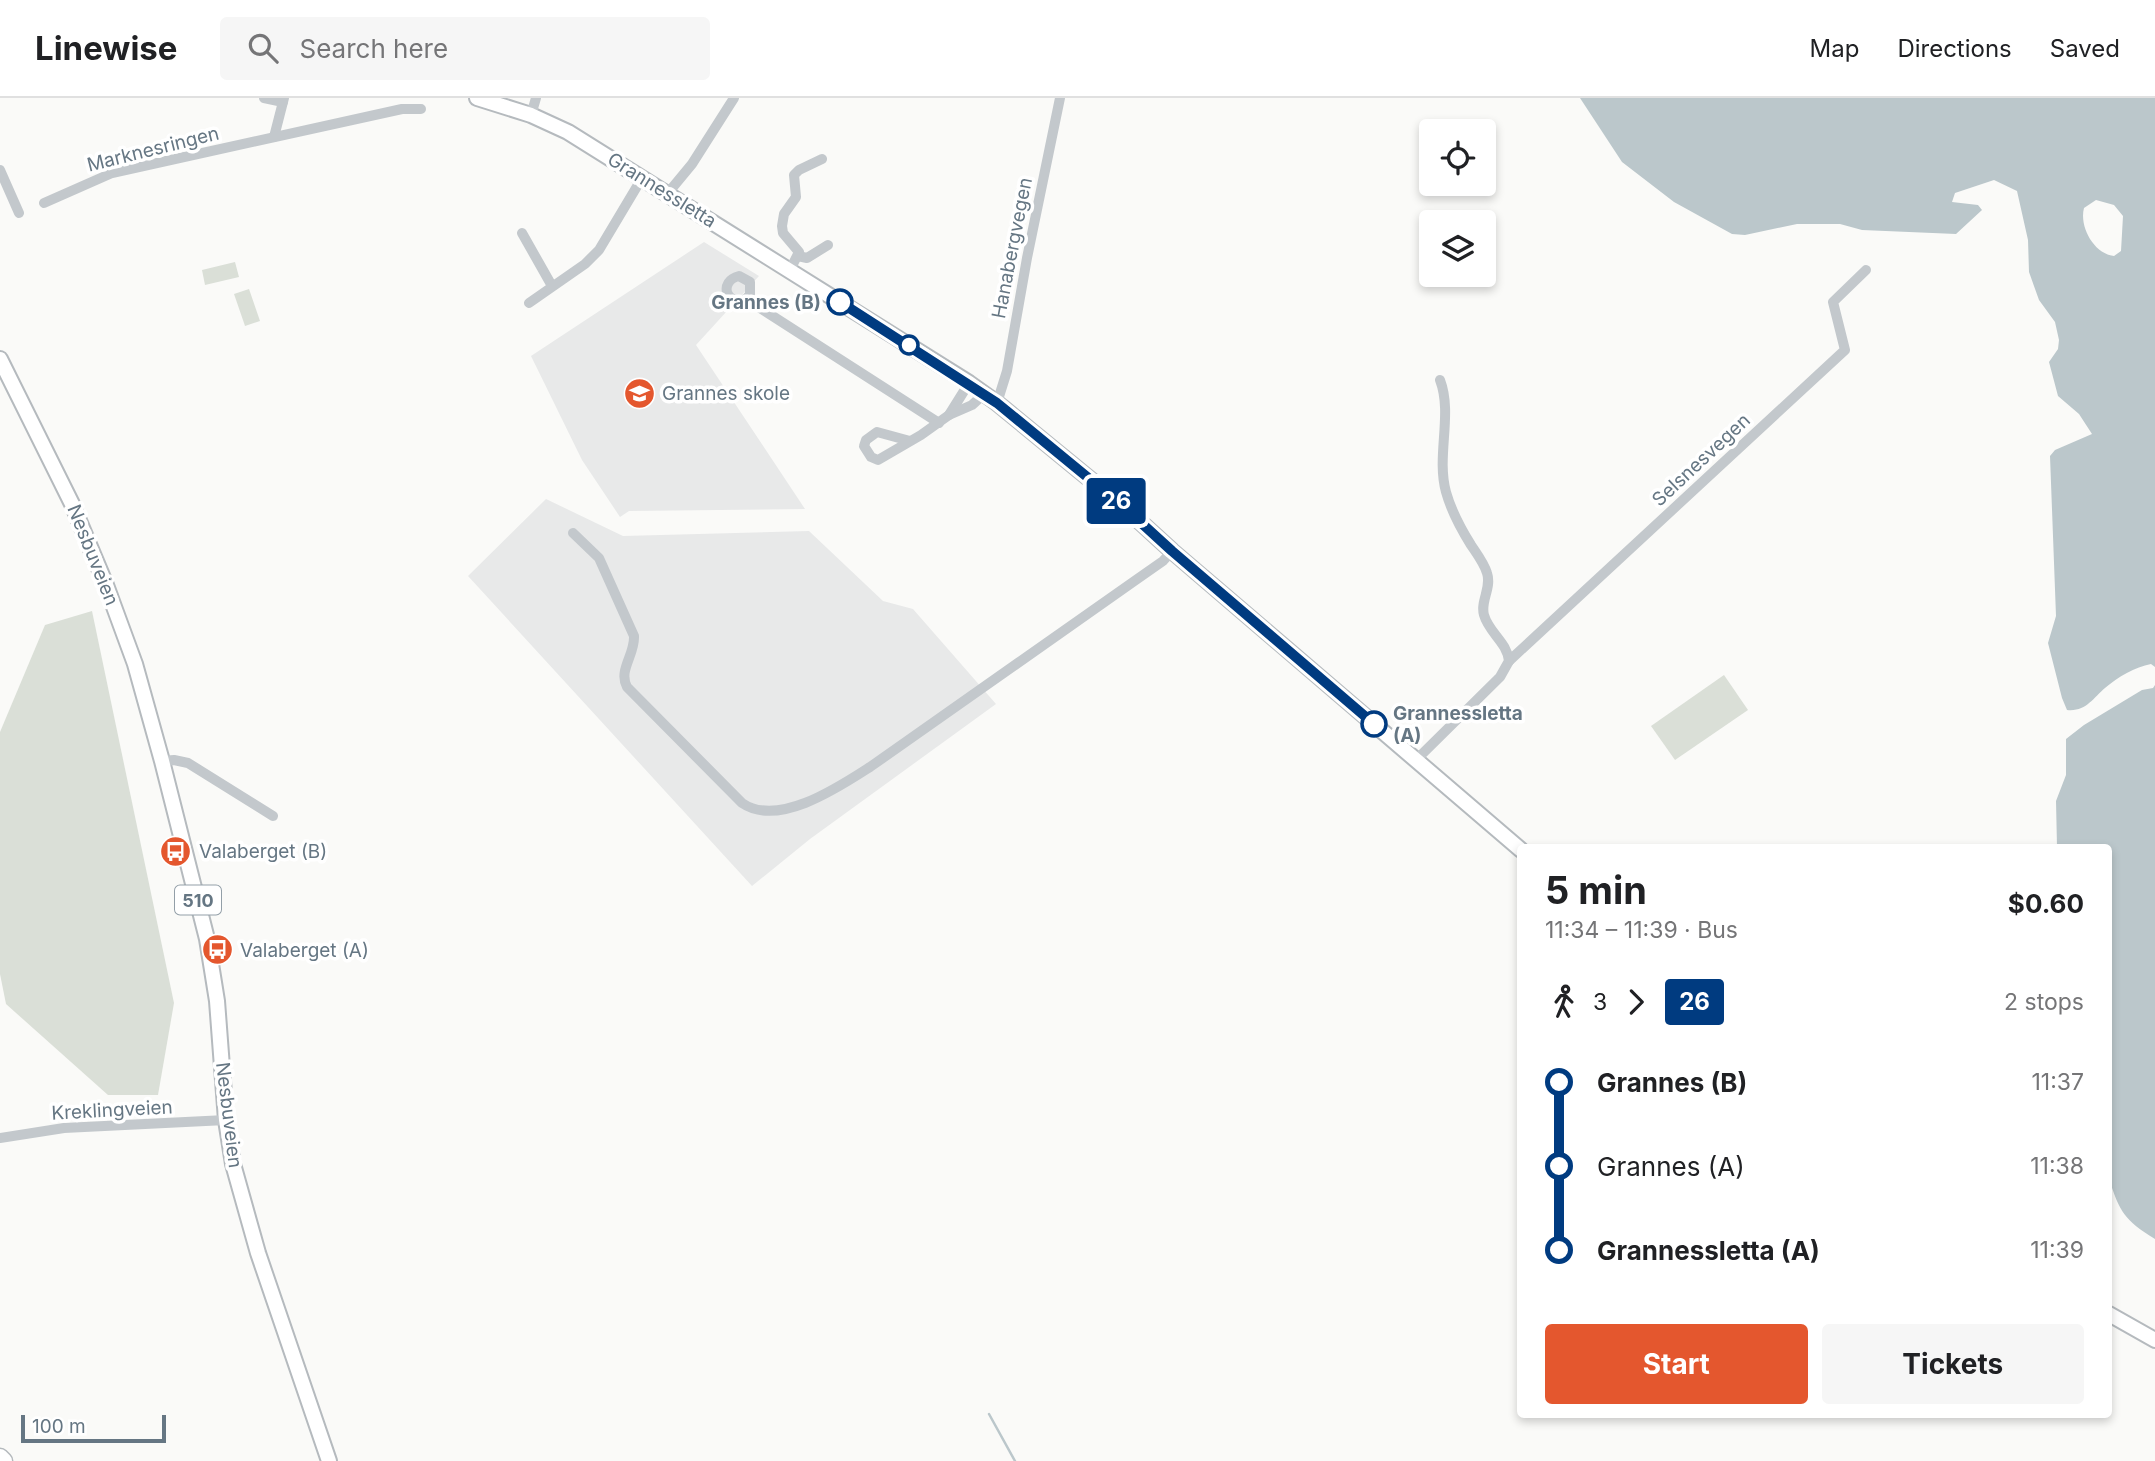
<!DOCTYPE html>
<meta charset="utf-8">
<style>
body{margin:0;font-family:Inter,sans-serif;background:#f6f6f6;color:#202124;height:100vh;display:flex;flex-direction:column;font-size:26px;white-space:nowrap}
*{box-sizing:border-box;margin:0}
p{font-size:23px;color:#757577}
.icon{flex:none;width:38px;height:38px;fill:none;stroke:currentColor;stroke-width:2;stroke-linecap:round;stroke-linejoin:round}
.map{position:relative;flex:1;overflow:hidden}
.details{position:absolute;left:1517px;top:746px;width:595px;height:574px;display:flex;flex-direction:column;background:#fff;border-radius:7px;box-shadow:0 4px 10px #0003}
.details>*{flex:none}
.badge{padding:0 14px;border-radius:5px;font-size:24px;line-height:46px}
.fabs{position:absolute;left:1419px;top:21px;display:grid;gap:14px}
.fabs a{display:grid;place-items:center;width:77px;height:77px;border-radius:7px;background:#fff;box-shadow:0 4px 10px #0003;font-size:35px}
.scale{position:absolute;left:21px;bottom:18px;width:145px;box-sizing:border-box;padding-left:7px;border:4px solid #657683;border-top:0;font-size:19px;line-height:24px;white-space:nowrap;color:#657683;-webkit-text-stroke:5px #fff;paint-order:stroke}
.map>.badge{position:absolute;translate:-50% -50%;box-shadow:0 0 0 4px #fff}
.legs{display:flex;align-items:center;gap:10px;height:77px;padding:0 28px;font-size:23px}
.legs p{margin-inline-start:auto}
.overview{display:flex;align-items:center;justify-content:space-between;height:119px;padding:0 28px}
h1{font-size:38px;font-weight:700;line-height:52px}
.action{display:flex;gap:14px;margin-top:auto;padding:14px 28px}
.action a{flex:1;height:80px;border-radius:7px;background:#e4572e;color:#fff;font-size:28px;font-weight:700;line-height:80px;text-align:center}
.action a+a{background:#f6f6f6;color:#202124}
ul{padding:0 28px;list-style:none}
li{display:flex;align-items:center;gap:24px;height:84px;font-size:26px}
li i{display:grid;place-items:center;width:10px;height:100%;margin:0 9px;background:currentColor}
li i::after{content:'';width:18px;height:18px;margin:-9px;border:5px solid;border-radius:50%;background:#fff}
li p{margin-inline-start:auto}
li:first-child i{background:linear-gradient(#0000 50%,currentColor 0)}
li:last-child i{background:linear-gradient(currentColor 50%,#0000 0)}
header{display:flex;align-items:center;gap:42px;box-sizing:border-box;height:98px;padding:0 35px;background:#fff;border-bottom:2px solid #e0e0e0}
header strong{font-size:33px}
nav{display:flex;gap:38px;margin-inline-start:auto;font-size:24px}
.search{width:490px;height:63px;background:#f6f6f6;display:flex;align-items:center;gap:18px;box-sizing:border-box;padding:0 24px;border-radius:7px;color:#757577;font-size:26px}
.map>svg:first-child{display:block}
.built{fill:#e8e9e9}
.green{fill:#dadfd7}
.water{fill:#bbc7cb;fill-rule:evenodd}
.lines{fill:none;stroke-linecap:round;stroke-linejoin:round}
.stream{stroke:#bbc7cb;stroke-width:2.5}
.major-casing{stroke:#b5babe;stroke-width:18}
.highway-casing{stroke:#b4b9bd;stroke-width:19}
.minor{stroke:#c3c8cc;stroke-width:10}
.major{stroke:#fff;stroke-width:14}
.highway{stroke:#fff;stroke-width:16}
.line-1-casing{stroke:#fff;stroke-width:16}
.line-1{stroke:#003b80;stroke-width:10}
.stop-1-dot{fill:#fff;stroke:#003b80;stroke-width:3.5}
.labels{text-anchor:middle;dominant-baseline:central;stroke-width:7;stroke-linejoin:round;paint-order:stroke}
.shield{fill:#fff;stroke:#939fa8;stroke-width:2}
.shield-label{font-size:18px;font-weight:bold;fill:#657683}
.street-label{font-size:19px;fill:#657683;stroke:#fff}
.stop-label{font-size:19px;font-weight:bold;fill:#657683;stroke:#fff;text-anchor:end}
.poi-label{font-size:19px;fill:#657683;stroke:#fff;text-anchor:start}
</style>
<header>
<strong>Linewise</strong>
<div class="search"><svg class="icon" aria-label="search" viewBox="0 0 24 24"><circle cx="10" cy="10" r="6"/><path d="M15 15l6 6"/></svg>Search here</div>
<nav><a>Map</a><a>Directions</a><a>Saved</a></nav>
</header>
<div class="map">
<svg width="2155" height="1363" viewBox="0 0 2155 1363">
<rect width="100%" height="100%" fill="#fafaf8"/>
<g class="built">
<polygon points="704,144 759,178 696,247 805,411 629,413 620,419 582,362 531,258"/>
<polygon points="546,401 623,438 809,433 883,503 913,511 996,606 810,741 752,788 468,478"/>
</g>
<g class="green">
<polygon points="235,164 239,179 205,187 202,172"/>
<polygon points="249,191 260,223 245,228 234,196"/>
<polygon points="92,513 174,905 158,997 108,997 6,906 0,876 0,634 45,527"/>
<polygon points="1724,577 1748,612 1675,662 1651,628"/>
</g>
<g class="water">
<path d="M1580 0H2155V569L2151 566C2135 569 2118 579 2105 590 2093 600 2086 614 2067 612L2062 600 2048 545 2056 518 2050 358 2055 352 2092 336 2079 316 2058 298 2049 264 2058 251 2059 242 2055 224 2039 202 2029 174 2028 142 2017 93 1994 82 1955 95 1952 104 1978 107 1982 112 1956 136 1862 132 1840 126H1797L1745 137 1732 136 1674 104 1622 64ZM2096 102 2114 107 2123 118 2121 153 2114 158C2094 156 2079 129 2084 110Z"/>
<path d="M2155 587V1141C2124 1122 2120 1114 2109 1081V749H2057L2056 703 2066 677V641L2084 627 2142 592 2153 590Z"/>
</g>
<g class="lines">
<polyline class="stream" points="989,1316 1015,1363"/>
<defs>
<g id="major">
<polyline points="477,0 531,17 568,34 969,285 997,305 1125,410 1172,453 1521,752"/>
<polyline points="0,261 72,406 106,487 135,566 162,663 207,841 217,903 226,1022 233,1066 258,1155 329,1363"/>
<polyline points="2109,1216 2155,1242"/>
</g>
<polyline id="highway" points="0,1359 4,1363"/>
</defs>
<use href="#major" class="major-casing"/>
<use href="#highway" class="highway-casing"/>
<g class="minor">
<polyline points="264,0 283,4"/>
<polyline points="531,17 536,0"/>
<polyline points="274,39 284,0"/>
<polyline points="0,72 19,115"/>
<polyline points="668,95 692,66 734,0"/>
<polyline points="44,105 112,75 402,11 421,11"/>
<polyline points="522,135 552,188"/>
<polyline points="798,158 807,160 828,147"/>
<polyline points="790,172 799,154 783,135 782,128 784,116 796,99 794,77 799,72 822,61"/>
<path d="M746 201 750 196V184L739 178C718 183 726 209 746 201L939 325"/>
<polyline points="529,205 585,166 599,152 642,80"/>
<polyline points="997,305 1007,273 1027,160 1060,0"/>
<polyline points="949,317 969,285"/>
<polyline points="910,343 877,334 866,342 864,348 871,359 878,362 921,337 949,317 972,307 984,296"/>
<path d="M573 435 599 460 634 538C635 557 618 572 627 589L742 705C778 730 839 689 870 669L1133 484 1163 463 1172 453"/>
<polyline points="1509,563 1845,252 1833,204 1866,172"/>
<path d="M1416 662 1500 579 1509 563C1507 544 1489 535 1484 517 1480 503 1492 490 1487 475 1484 465 1477 456 1471 447 1461 431 1451 412 1446 394 1436 358 1453 316 1440 282"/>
<polyline points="162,663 174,662 188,665 273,718"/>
<polyline points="0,1040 64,1030 226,1022"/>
</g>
<use href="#major" class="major"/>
<use href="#highway" class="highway"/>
</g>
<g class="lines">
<defs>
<polyline id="line-1" points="840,204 997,305 1125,410 1172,453 1374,626"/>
</defs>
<use href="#line-1" class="line-1-casing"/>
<use href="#line-1" class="line-1"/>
</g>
<defs>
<symbol id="school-disc" viewBox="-11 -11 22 22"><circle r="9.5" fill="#e4572e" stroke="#fff"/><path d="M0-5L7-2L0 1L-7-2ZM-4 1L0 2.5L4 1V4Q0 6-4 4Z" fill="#fff"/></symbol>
<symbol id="bus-disc" viewBox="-11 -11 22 22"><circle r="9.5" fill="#e4572e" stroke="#fff"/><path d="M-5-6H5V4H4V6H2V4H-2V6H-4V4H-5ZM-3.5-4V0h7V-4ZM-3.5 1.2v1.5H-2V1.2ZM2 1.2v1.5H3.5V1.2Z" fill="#fff"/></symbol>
</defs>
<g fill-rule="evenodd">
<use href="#school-disc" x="622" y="278" width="35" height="35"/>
<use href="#bus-disc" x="158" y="736" width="35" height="35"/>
<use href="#bus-disc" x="200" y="834" width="35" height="35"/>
</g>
<g class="stop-1-dot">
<circle cx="840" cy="204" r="12"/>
<circle cx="909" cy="247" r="9"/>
<circle cx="1374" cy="626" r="12"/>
</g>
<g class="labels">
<rect class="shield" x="175" y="787.5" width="46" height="29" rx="5"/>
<g class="shield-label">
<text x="198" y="802">510</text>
</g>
<g class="street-label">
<text transform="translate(153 51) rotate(-14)">Marknesringen</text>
<text transform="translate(662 92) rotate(32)">Grannessletta</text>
<text transform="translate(1012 150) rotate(-79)">Hanabergvegen</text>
<text transform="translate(1701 362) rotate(-43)">Selsnesvegen</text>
<text transform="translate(93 457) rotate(68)">Nesbuveien</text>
<text transform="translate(112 1012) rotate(-3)">Kreklingveien</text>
<text transform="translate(229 1017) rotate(83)">Nesbuveien</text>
</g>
<g class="stop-label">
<text x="821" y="204">Grannes (B)</text>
<text x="1393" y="615" text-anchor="start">Grannessletta<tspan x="1393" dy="22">(A)</tspan></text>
</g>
<g class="poi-label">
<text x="662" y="295">Grannes skole</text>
<text x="199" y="753">Valaberget (B)</text>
<text x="240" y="852">Valaberget (A)</text>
</g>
</g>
</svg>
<div class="fabs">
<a><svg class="icon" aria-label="locate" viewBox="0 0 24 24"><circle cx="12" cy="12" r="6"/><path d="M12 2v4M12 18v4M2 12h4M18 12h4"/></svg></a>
<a><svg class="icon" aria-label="layers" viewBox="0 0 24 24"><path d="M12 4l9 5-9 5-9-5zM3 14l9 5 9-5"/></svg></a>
</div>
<div class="scale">100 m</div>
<b class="badge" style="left:1116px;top:403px;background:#003b80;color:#fff">26</b>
<section class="details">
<div class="overview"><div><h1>5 min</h1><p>11:34 – 11:39 · Bus</p></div><b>$0.60</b></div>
<div class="legs"><svg class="icon" aria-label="walk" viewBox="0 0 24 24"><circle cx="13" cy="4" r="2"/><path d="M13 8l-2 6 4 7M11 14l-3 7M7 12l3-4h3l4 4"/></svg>3<svg class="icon" aria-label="forward" viewBox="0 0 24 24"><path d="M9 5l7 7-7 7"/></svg><b class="badge" style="background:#003b80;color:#fff">26</b><p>2 stops</p></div>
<ul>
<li><i style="color:#003b80"></i><b>Grannes (B)</b><p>11:37</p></li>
<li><i style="color:#003b80"></i><span>Grannes (A)</span><p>11:38</p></li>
<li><i style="color:#003b80"></i><b>Grannessletta (A)</b><p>11:39</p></li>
</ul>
<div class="action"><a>Start</a><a>Tickets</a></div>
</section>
</div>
